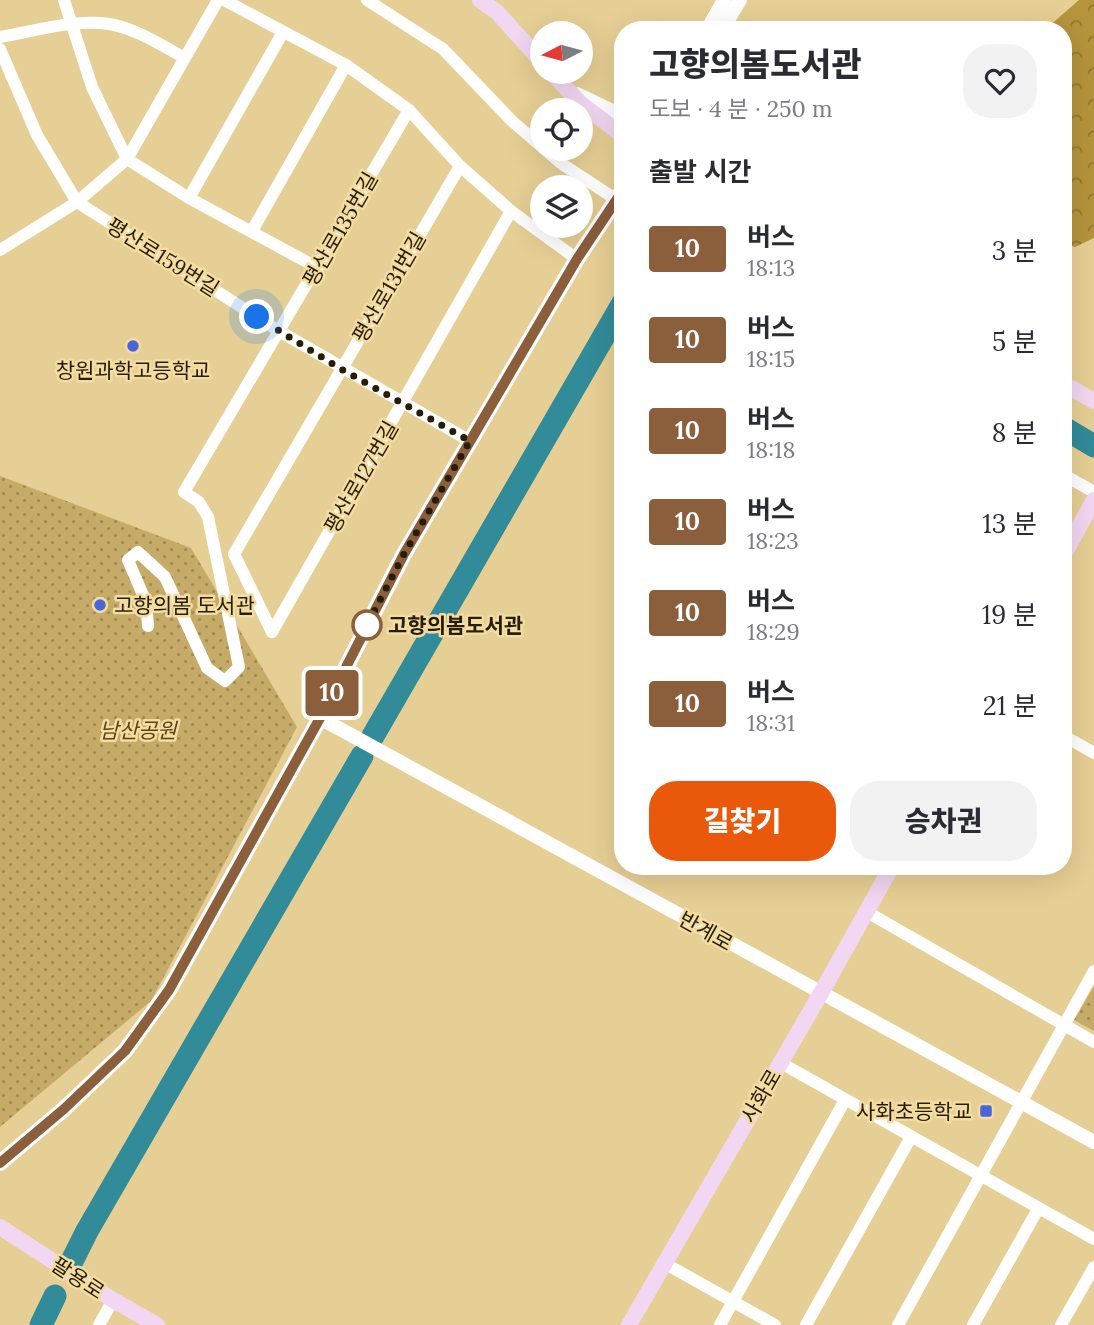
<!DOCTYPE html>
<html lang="ko">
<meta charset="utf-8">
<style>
body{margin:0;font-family:Lora,"Noto Sans KR",serif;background:#f2f2f3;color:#2b2b33;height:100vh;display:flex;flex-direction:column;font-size:26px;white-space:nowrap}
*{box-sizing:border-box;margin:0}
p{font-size:23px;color:#7c7c81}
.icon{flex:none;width:38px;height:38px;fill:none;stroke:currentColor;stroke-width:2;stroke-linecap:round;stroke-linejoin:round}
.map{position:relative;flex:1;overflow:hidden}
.panel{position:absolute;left:614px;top:21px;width:458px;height:854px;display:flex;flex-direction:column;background:#fff;border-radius:28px;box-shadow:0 7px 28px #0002}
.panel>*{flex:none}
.badge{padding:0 14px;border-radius:5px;font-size:24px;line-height:46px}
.needle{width:46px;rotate:264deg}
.controls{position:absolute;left:530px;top:21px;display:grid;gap:14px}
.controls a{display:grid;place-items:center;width:63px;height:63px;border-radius:50%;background:#fff;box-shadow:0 7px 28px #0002;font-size:35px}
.you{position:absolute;width:35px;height:35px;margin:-18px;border:5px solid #fff;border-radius:50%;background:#1a73e8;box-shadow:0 0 0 10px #1a73e833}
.map>.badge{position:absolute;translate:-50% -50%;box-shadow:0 0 0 4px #fff}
h2{padding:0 35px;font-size:26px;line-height:63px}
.round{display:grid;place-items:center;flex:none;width:74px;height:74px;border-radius:28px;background:#f2f2f3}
.overview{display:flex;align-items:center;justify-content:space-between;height:119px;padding:0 35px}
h1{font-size:33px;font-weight:800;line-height:52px}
.primary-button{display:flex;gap:14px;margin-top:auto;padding:14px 35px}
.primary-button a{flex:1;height:80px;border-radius:28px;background:#ea580c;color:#fff;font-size:28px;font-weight:800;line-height:80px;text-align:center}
.primary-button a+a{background:#f2f2f3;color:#2b2b33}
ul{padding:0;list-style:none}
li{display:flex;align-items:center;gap:21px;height:91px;padding:0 35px}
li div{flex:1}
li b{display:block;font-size:26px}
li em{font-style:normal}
li .badge{min-width:77px;font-weight:700;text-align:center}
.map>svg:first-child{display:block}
.forest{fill:url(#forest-crowns)}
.park{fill:url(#park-dots)}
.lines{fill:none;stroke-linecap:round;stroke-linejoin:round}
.river{stroke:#328b98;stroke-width:23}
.minor{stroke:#fff;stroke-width:12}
.tertiary{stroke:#fff;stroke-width:14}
.secondary{stroke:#f3d6f2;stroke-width:16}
.line-casing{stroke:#fff;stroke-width:16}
.line{stroke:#8b5e3c;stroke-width:10}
.walk{stroke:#261d06;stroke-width:7;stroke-dasharray:0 12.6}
.poi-dot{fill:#4866da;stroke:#f4dca1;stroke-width:2.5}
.stop-dot{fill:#fff;stroke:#8b5e3c;stroke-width:3.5}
.labels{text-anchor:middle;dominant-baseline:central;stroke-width:5;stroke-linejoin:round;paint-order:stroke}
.street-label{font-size:21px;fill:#261d06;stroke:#f4dca1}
.poi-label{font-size:21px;fill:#261d06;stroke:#f4dca1}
.stop-label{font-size:21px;font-weight:bold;fill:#261d06;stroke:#f4dca1;text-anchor:start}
.park-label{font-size:21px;font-style:italic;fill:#574516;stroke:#f4dca1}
</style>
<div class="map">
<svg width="1094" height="1325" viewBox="0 0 1094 1325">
<defs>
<pattern id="forest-crowns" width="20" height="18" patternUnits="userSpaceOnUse" patternTransform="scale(1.75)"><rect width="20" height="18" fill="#b5943c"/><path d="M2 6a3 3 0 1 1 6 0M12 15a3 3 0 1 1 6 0" fill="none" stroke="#937830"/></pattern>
<pattern id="park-dots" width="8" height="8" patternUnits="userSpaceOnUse" patternTransform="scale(1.75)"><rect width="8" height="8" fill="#c6ab68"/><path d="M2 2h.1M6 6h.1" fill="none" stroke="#a18b54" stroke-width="1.8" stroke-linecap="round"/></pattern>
</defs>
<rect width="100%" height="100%" fill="#e6cf94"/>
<polygon class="forest" points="1079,0 1094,0 1094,238 1075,247 1064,243 1064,30 1026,30 1048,27"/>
<g class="park">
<polygon points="0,476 191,548 297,727 151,1001 0,1127"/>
<polygon points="1094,986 1094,1031 1074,1020"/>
</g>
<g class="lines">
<g class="river">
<polyline points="1064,428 1094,446"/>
<polyline points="373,736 623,303"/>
<polyline points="72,1261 87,1231 362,756"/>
<polyline points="41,1325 55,1296"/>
</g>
<g class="minor">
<polyline points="64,0 92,87 127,159 189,198 318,268"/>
<polyline points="224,0 346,65 409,110 460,166 511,211 577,259"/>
<polyline points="367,0 443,49 512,121 542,147"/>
<path d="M0 37C35 31 73 19 109 24 135 28 161 45 183 57"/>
<polyline points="0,49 37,135 77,202 279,331 470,441"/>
<polyline points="544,149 562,164 617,200"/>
<polyline points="189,198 283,32"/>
<polyline points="252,231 346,65"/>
<polyline points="0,250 77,202 127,159 218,0"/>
<polyline points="1064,475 1094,492"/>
<polyline points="148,626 146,602 128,560 138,552 165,577 207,668 225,681 239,667 208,517 199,502 184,492 409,110"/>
<polyline points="272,632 234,554 460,166"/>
<polyline points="272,632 511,211"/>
<polyline points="1064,736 1094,753"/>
<polyline points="867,912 1094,1042"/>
<polyline points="781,1063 1094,1239"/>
<polyline points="664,1263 775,1325"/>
<polyline points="99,1325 113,1300"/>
<polyline points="720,1325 845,1100"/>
<polyline points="806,1325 911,1137"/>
<polyline points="898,1325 1094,971"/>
<polyline points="973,1325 1038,1209"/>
<polyline points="1061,1325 1094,1267"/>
</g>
<g class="tertiary">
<polyline points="707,30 724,0"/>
<polyline points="722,30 740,0"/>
<polyline points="577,94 623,116"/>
<polyline points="320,718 1094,1142"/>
</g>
<g class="secondary">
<polyline points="480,0 497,12 542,62"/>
<polyline points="551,72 579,102 623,136"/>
<polyline points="1064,384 1094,401"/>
<polyline points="1064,554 1094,500"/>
<polyline points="0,1163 64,1109 125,1051 169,990 320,718 404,554 577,259 623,190"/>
<polyline points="0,1227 113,1300 157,1325"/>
<polyline points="629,1325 821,993 892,866"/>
</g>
</g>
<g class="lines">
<defs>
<polyline id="line" points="0,1163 64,1109 125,1051 169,990 320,718 404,554 577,259 623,190"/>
</defs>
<use href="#line" class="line-casing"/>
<use href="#line" class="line"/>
<polyline class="walk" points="257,317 341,369 470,441 404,554 367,625"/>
</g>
<g class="poi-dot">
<circle cx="133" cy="346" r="7"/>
<circle cx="100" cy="605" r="7"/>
<rect x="979" y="1104" width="14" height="14" rx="3.5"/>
</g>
<circle class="stop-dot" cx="367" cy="625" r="14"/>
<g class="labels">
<g class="street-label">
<text transform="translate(340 229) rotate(-60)">평산로135번길</text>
<text transform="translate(163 257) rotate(32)">평산로159번길</text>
<text transform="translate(389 287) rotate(-60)">평산로131번길</text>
<text transform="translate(361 477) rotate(-60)">평산로127번길</text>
<text transform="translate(706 931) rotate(29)">반계로</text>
<text transform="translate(761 1096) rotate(-60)">사화로</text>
<text transform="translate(78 1278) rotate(33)">팔용로</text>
</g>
<g class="poi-label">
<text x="133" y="370">창원과학고등학교</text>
<text x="114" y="605" text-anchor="start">고향의봄 도서관</text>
<text x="972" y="1111" text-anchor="end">사화초등학교</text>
</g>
<g class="stop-label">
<text x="388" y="625">고향의봄도서관</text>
</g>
<g class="park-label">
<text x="138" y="730">남산공원</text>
</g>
</g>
</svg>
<div class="controls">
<a><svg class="needle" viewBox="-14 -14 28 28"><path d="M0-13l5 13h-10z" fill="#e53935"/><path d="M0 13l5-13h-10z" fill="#7c7c81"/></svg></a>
<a><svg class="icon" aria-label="locate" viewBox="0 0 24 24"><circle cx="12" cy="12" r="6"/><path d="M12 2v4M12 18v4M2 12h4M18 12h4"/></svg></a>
<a><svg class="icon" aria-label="layers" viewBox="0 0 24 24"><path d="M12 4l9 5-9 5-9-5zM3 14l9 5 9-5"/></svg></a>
</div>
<div class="you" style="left:257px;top:317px"></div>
<b class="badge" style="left:332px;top:693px;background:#8b5e3c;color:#fff">10</b>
<section class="panel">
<div class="overview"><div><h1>고향의봄도서관</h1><p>도보 · 4 분 · 250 m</p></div><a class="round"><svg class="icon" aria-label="heart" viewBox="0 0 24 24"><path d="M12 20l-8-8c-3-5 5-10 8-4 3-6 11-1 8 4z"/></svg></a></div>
<h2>출발 시간</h2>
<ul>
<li><span class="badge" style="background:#8b5e3c;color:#fff">10</span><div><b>버스</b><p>18:13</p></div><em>3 분</em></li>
<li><span class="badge" style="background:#8b5e3c;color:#fff">10</span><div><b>버스</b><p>18:15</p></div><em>5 분</em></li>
<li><span class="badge" style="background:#8b5e3c;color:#fff">10</span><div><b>버스</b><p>18:18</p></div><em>8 분</em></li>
<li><span class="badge" style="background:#8b5e3c;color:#fff">10</span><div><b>버스</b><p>18:23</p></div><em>13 분</em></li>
<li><span class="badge" style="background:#8b5e3c;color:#fff">10</span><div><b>버스</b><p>18:29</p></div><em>19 분</em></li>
<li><span class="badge" style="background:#8b5e3c;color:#fff">10</span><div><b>버스</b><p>18:31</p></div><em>21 분</em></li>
</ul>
<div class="primary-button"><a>길찾기</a><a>승차권</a></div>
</section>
</div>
